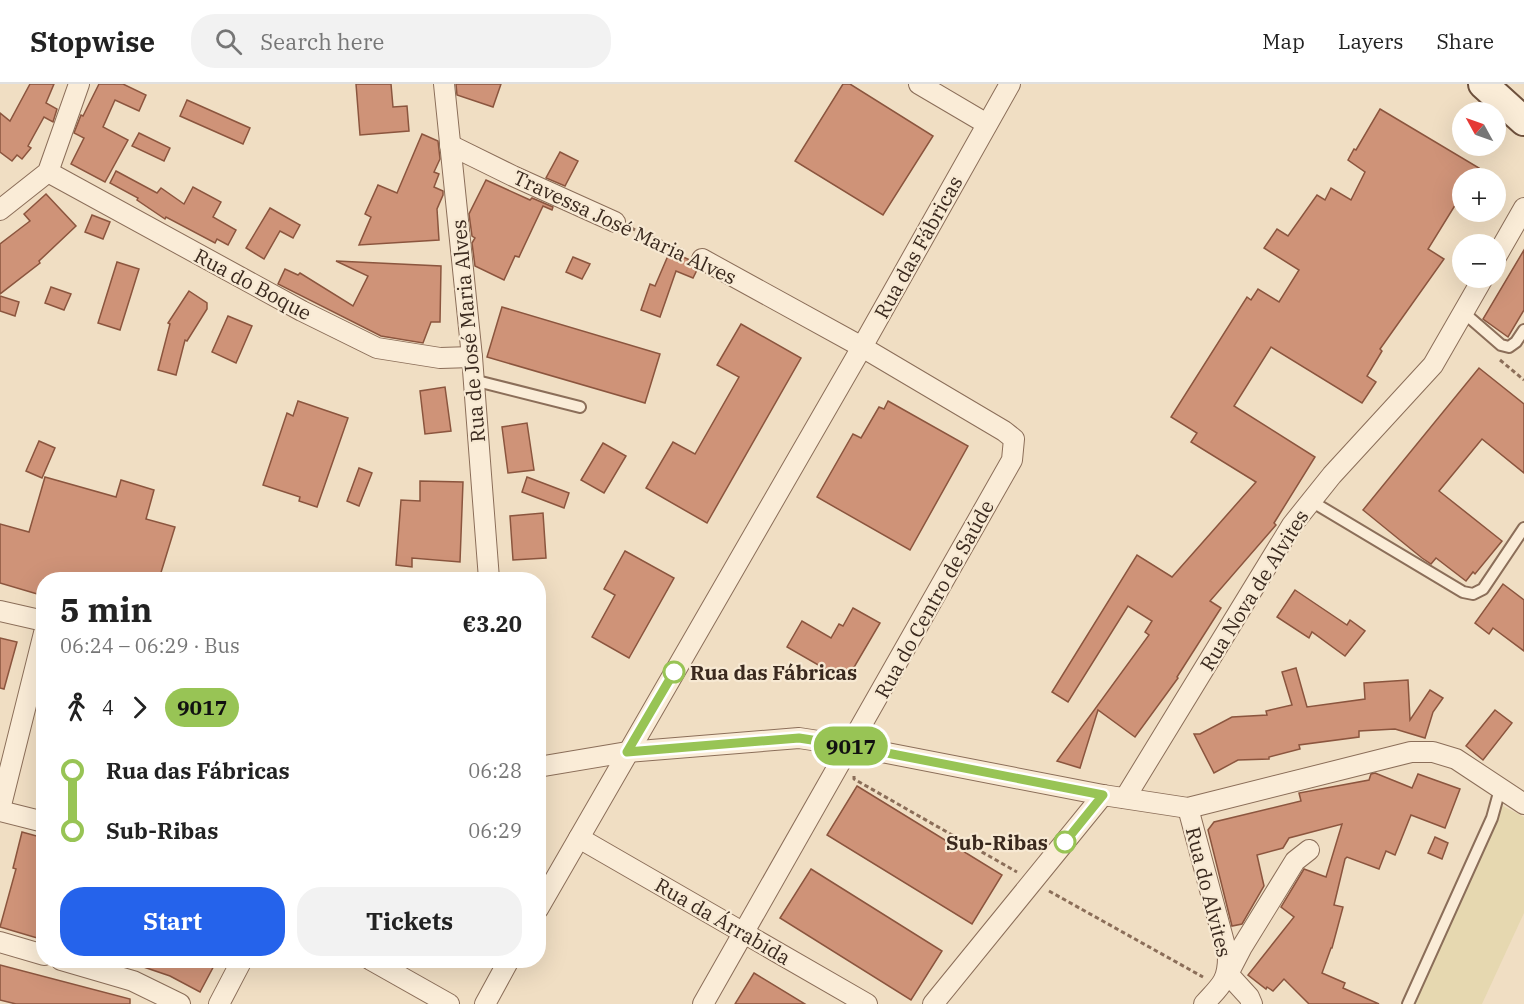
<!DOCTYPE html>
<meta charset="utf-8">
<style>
body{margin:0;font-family:"IBM Plex Serif",serif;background:#f2f2f2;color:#222;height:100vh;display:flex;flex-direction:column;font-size:22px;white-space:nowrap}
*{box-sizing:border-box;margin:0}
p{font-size:20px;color:#767676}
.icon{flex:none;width:33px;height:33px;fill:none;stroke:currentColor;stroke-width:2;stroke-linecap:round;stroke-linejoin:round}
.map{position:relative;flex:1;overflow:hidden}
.sheet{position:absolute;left:36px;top:488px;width:510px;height:396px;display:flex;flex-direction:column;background:#fff;border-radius:24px;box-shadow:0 6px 24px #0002}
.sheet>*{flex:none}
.badge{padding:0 12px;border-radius:20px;font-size:21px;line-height:39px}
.needle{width:39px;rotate:310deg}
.controls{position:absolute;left:1452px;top:18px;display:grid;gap:12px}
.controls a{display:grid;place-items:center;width:54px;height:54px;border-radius:50%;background:#fff;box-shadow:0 6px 24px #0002;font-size:30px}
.map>.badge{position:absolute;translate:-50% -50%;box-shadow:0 0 0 3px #fff}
.legs{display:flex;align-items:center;gap:9px;height:66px;padding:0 24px;font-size:20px}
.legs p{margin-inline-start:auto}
.head{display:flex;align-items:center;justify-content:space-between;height:102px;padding:0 24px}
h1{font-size:33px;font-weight:700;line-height:45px}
.cta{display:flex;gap:12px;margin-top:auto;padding:12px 24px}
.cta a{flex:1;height:69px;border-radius:24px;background:#2563eb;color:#fff;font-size:24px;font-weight:700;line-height:69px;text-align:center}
.cta a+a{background:#f2f2f2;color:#222}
ul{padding:0 24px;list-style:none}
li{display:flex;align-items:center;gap:21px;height:60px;font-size:22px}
li i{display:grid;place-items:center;width:9px;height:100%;margin:0 8px;background:currentColor}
li i::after{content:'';width:15px;height:15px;margin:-8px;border:4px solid;border-radius:50%;background:#fff}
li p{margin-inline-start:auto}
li:first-child i{background:linear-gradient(#0000 50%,currentColor 0)}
li:last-child i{background:linear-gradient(currentColor 50%,#0000 0)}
header{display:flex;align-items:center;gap:36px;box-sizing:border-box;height:84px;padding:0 30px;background:#fff;border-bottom:2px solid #e0e0e0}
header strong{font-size:28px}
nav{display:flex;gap:33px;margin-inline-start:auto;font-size:21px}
.search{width:420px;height:54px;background:#f2f2f2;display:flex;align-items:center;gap:15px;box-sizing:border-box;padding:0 21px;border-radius:24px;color:#767676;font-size:22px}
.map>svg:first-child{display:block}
.farmland{fill:#e6d8b0}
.building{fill:#cf9378;stroke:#8b553e;stroke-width:1.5}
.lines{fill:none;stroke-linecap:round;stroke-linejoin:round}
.lane-casing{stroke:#8b6e59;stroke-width:14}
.street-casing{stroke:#8b6e59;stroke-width:22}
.secondary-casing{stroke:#6d503c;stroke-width:32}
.path{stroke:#8b6e59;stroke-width:3;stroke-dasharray:4.5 3;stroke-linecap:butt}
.lane{stroke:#faecd7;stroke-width:10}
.street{stroke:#faecd7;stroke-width:20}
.secondary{stroke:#faecd7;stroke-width:28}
.line-1-casing{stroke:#fff;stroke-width:14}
.line-1{stroke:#98c455;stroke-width:9}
.stop-1-dot{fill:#fff;stroke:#98c455;stroke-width:3}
.labels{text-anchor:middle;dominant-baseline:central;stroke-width:4.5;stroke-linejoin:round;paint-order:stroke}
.street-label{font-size:20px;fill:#3a291e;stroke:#f7e9d3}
.stop-label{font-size:20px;font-weight:bold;fill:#3a291e;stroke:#f7e9d3;text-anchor:start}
</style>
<header>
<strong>Stopwise</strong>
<div class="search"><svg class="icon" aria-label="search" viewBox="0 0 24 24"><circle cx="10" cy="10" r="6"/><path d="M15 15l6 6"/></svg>Search here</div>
<nav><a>Map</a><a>Layers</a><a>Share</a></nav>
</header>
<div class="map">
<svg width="1524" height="920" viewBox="0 0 1524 920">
<rect width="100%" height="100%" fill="#f0dec3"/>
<polygon class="farmland" points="1501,721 1524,733 1524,829 1482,920 1412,920"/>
<g class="building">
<polygon points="30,0 54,0 46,19 57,25 53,38 44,33 28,62 31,64 22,75 17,71 12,77 0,68 0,29 10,37"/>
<polygon points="99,0 123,0 146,11 139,27 115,16 103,43 128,56 105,98 71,80 84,54 74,49 81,31 83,32"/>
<polygon points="356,0 391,0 393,23 407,22 409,47 360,51"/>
<polygon points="456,0 501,0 493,23 457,11"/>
<polygon points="843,0 850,0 933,52 883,131 795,77"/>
<polygon points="187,16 250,44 243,60 180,32"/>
<polygon points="1380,25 1479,84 1473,94 1462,94 1462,110 1428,165 1444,175 1380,265 1382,267 1367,292 1376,298 1362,319 1271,263 1234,322 1315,373 1274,439 1276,441 1210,517 1221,524 1177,593 1178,594 1135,653 1098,626 1080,684 1057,677 1149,551 1145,548 1152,537 1128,522 1068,618 1052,608 1137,471 1172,493 1256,398 1191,358 1197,349 1171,333 1247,213 1251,216 1258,205 1279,218 1299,186 1264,164 1277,145 1288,152 1317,111 1325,116 1331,104 1351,116 1365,88 1348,76 1354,65 1356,66"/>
<polygon points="139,49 170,64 164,77 132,62"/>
<polygon points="422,50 438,57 440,75 434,88 439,90 434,103 443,107 443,111 437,125 439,156 359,161 371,133 365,130 378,101 397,109"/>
<polygon points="560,68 578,77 565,102 546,94"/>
<polygon points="116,87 157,109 161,104 184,120 193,103 221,118 213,133 236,146 228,161 217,155 215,159 166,133 165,135 137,116 138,114 110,99"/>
<polygon points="486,96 530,116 532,114 553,123 552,126 543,122 519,173 515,172 504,196 475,182 472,159 475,154 472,152 469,130"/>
<polygon points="46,110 76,142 39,177 40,179 0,210 0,160 30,137 24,130"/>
<polygon points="270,124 300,141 293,154 280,147 264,175 246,164"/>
<polygon points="92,131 110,138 103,155 85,148"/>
<polygon points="1524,166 1524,226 1508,253 1483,235"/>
<polygon points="670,167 690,176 692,182 697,186 693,194 676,187 660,233 641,226 650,200 655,202"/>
<polygon points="573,173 590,180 582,195 566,188"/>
<polygon points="336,177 441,182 440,238 431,238 423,259 381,252 278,200 285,185 298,191 300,189 353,222 368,192"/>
<polygon points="117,178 139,185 120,246 98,239"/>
<polygon points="51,203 71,210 64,226 45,219"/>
<polygon points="189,207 207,219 207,225 187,257 185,256 176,291 158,286 170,240 168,239"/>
<polygon points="0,212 19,218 15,232 0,227"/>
<polygon points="502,223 660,270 645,319 487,273"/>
<polygon points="228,232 252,242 236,279 212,268"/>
<polygon points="741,240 801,274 707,439 646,404 673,358 695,370 739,293 717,281"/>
<polygon points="1479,284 1524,320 1524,389 1482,355 1439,407 1502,457 1475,490 1473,488 1466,497 1436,474 1431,480 1422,474 1363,426"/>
<polygon points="445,303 451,347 425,350 420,307"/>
<polygon points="298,317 348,334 317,423 299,417 300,413 263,401 287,329 293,332"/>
<polygon points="888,317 968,362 910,466 817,413 853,350 861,354 879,323 884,325"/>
<polygon points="527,339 534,386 508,389 502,343"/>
<polygon points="39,357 55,364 42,394 26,387"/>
<polygon points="603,359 626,372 604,409 581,396"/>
<polygon points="359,384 372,389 359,422 347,417"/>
<polygon points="45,393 116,413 121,396 154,406 146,435 175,443 159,495 44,495 44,512 0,499 0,440 29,448"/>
<polygon points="527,393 569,409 564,424 522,408"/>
<polygon points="420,397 463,398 460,478 412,474 412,483 396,481 401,416 420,417"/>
<polygon points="543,429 546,474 513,476 510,432"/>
<polygon points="625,467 674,494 629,574 592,553 615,511 604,505"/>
<polygon points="1503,500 1524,516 1524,567 1493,544 1489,550 1475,539"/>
<polygon points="1295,506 1347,541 1350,536 1365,547 1345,572 1312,548 1309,554 1277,533"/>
<polygon points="853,524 880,539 846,597 787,563 802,537 831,554 839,540 843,542"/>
<polygon points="0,554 17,558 4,605 0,604"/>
<polygon points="1296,584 1307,623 1365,615 1364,599 1408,596 1410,636 1430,606 1443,614 1433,628 1425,654 1395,645 1359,647 1359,653 1299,661 1300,665 1269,673 1269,675 1238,676 1214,689 1194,650 1200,650 1232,633 1267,631 1266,627 1292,621 1282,588"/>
<polygon points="1495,626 1512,639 1483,676 1466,662"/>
<polygon points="1375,689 1412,704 1418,690 1460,705 1445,744 1411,731 1395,771 1386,767 1379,785 1347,773 1345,775 1334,821 1343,823 1332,864 1331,864 1322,889 1345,899 1343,904 1379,920 1309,920 1284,895 1273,907 1267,903 1266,905 1248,891 1294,833 1281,823 1304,785 1326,793 1342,740 1289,754 1283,764 1257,771 1264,802 1242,840 1232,842 1208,746 1214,738 1301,717 1299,709 1369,696 1371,690"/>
<polygon points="857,702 1002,791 972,840 827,751"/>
<polygon points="22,748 44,754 44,856 0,843 16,785 13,784"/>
<polygon points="1435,753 1448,759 1442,775 1428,769"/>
<polygon points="811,785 942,867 911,916 780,834"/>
<polygon points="130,876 217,876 200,908 170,892 129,878"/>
<polygon points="0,881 130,915 130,920 16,920 0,916"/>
<polygon points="754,889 805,920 735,920"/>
</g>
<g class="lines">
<defs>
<g id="lane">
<polyline points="1463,228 1501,261 1509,263 1516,258 1524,246"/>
<polyline points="473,296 580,323"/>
<polyline points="1311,417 1463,508 1473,510 1483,505 1524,444"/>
<polyline points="1408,920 1492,734 1500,705"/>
</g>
<g id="street">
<polyline points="444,0 472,273 489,495"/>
<polyline points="919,0 987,40"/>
<polyline points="450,61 513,92 615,138"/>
<polyline points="48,88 302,227 377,264 440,274 472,273"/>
<polyline points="0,126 48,88 79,0"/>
<polyline points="1496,173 1524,124"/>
<polyline points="702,175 862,263 1004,347 1014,355 1012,376 703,920"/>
<polyline points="0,527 44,537"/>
<polyline points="538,683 627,668 799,654 851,662 1103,711 1188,724 1411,668 1433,668 1456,675 1524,720"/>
<polyline points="1125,714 1292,441 1332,391 1433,281 1483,194"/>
<path d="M1188 724 1228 873C1228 898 1220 902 1204 920"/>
<polyline points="0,725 44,549"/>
<polyline points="0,727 44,738"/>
<polyline points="579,754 867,920"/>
<polyline points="538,825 862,263 1010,0"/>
<polyline points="0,858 44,871"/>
<polyline points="61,876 133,897 180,920"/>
<polyline points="371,876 449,920"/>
<polyline points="219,920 242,876"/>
<polyline points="485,920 509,876"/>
<polyline points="933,920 1103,711"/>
<polyline points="1252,920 1249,913 1228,890 1242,863 1295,777 1309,766"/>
</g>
<polyline id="secondary" points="1483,0 1524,37"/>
</defs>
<use href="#lane" class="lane-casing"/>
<use href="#street" class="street-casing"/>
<use href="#secondary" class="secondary-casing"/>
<g class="path">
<polyline points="631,144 685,167"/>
<polyline points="1500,276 1524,296"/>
<polyline points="854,692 854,695 1017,788"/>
<polyline points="1049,807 1203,893"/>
</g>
<use href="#lane" class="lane"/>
<use href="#street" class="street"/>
<use href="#secondary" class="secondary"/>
</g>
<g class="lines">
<defs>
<polyline id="line-1" points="674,588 627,668 799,654 851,662 1103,711 1065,758"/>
</defs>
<use href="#line-1" class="line-1-casing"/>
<use href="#line-1" class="line-1"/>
</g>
<g class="stop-1-dot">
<circle cx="674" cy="588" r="10"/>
<circle cx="1065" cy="758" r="10"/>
</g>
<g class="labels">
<g class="street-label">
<text transform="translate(625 143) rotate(25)">Travessa José Maria Alves</text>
<text transform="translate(918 163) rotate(-61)">Rua das Fábricas</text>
<text transform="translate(253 200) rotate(28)">Rua do Boque</text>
<text transform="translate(468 247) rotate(-95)">Rua de José Maria Alves</text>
<text transform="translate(1254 506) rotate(-58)">Rua Nova de Alvites</text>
<text transform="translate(934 515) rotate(-61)">Rua do Centro de Saúde</text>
<text transform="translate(1209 808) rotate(76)">Rua do Alvites</text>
<text transform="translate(723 837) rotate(30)">Rua da Árrabida</text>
</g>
<g class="stop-label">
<text x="690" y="588">Rua das Fábricas</text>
<text x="1048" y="758" text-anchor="end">Sub-Ribas</text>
</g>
</g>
</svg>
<div class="controls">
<a><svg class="needle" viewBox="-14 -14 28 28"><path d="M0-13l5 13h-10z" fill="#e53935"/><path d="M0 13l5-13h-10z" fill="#767676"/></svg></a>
<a>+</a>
<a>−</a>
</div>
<b class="badge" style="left:851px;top:662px;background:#98c455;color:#111">9017</b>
<section class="sheet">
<div class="head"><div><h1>5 min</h1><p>06:24 – 06:29 · Bus</p></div><b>€3.20</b></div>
<div class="legs"><svg class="icon" aria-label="walk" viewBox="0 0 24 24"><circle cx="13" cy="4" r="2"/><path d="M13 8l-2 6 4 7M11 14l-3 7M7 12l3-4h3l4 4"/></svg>4<svg class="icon" aria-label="forward" viewBox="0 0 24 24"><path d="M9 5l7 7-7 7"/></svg><b class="badge" style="background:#98c455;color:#111">9017</b></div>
<ul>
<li><i style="color:#98c455"></i><b>Rua das Fábricas</b><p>06:28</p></li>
<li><i style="color:#98c455"></i><b>Sub-Ribas</b><p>06:29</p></li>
</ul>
<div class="cta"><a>Start</a><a>Tickets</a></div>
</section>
</div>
